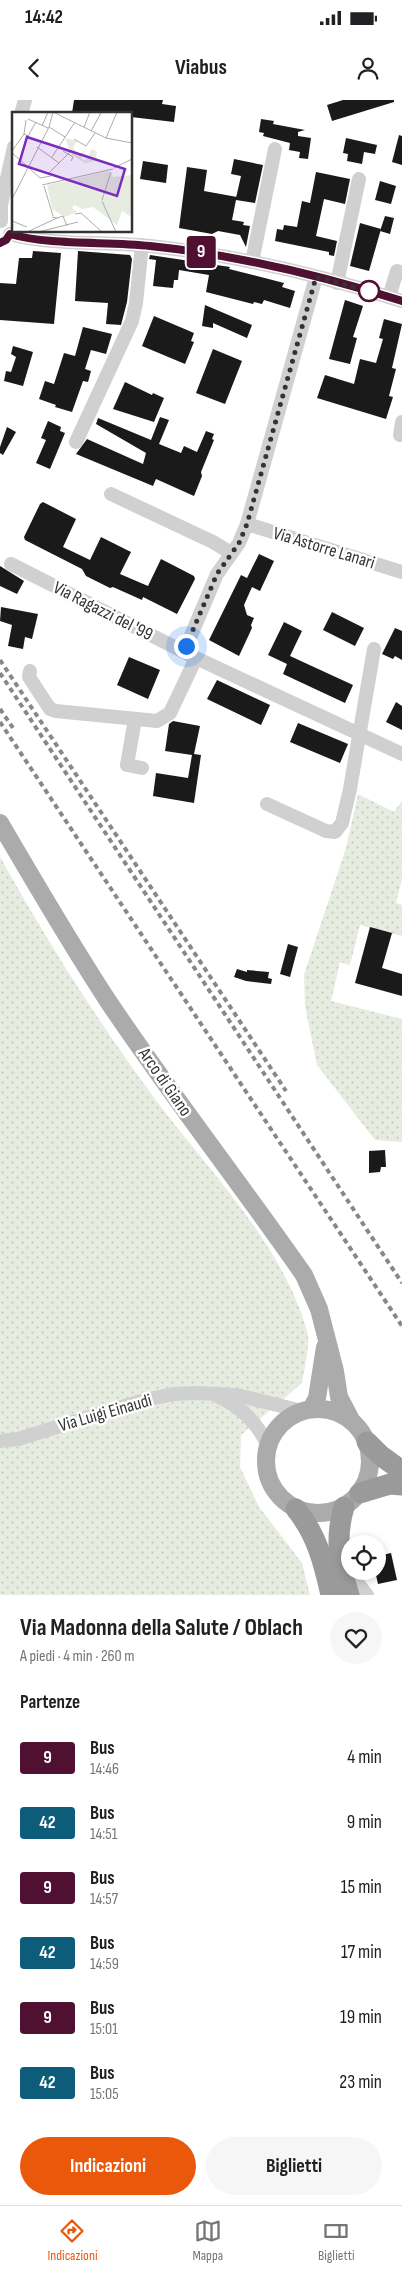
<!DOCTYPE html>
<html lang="it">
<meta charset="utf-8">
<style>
body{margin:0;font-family:"Sofia Sans Condensed",sans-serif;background:#f6f6f6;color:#202124;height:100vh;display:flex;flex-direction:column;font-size:19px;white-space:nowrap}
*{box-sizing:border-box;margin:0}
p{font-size:16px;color:#757577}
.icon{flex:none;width:28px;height:28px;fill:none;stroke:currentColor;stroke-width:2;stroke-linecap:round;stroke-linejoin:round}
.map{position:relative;height:1495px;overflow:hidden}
.drawer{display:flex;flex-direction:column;background:#fff;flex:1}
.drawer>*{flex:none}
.badge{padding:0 10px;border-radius:4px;font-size:18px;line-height:32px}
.buttons{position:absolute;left:341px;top:1435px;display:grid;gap:10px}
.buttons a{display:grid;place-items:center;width:45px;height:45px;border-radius:50%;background:#fff;box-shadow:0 2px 8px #0003;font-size:25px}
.you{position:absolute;width:25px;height:25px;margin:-12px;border:4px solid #fff;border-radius:50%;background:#1a73e8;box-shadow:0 0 0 8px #1a73e833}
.map>.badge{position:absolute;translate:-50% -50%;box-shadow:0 0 0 2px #fff}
h2{padding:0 20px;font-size:19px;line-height:45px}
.round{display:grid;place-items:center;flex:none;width:52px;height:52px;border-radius:26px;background:#f6f6f6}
.summary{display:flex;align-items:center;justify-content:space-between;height:85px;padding:0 20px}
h1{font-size:24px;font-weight:700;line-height:38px}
.primary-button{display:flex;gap:10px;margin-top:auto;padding:10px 20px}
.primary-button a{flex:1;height:58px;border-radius:30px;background:#ea580c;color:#fff;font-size:20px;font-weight:700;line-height:58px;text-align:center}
.primary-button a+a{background:#f6f6f6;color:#202124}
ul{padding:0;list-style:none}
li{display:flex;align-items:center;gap:15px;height:65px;padding:0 20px}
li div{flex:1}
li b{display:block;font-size:19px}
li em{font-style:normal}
li .badge{min-width:55px;font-weight:700;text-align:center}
.status{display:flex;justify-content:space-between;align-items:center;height:35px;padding:0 25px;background:#fff;direction:ltr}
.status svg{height:14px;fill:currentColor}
header{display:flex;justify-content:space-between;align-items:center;height:65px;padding:0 20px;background:#fff;font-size:22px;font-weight:700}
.tabs{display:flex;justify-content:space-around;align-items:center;height:70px;border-top:1px solid #e0e0e0;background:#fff;font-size:14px;color:#757577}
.tabs a{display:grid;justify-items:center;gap:2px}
.tabs .on{color:#ea580c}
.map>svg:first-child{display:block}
.grass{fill:url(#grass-dots)}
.building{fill:#1a1a1a}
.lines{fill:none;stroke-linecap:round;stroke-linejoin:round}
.minor{stroke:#d0d0d0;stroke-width:14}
.major{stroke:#ababab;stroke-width:18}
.highway{stroke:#9a9a9a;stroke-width:21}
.rail{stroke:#888;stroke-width:4;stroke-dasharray:5 4;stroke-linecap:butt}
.line-casing{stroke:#fff;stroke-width:11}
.line{stroke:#4f1032;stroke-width:8}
.walk{stroke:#333;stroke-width:5;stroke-dasharray:0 9}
.stop-dot{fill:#fff;stroke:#4f1032;stroke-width:2.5}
.labels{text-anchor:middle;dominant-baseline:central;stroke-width:5;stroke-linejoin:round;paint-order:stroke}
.street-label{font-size:18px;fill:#333;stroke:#fff}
.inset-road{fill:none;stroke:#adadad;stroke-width:1}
.view{fill:#7b2cbf;fill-opacity:0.15;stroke:#7b2cbf;stroke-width:2.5}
.inset-edge{fill:none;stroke:#333;stroke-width:2.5}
</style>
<div class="status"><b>14:42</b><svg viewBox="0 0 49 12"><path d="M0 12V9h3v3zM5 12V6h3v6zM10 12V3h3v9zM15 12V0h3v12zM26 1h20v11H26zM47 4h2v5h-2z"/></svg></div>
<header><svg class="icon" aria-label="back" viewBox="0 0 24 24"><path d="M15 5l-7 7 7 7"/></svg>Viabus<svg class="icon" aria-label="person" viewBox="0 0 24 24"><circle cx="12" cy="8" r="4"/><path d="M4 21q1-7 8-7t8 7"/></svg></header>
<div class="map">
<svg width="402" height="1495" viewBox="0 0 402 1495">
<defs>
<pattern id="grass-dots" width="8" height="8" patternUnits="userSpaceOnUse" patternTransform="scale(1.25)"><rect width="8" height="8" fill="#e6ecdf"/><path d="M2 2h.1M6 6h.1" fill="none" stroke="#c6cbc0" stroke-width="1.8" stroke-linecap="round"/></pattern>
</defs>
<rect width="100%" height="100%" fill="#fff"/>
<g class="grass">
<polygon points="358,694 394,712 402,701 402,779 396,803 402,805 402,836 360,825 350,865 340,862 331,901 402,919 402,1042 375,1040 317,965 305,906 304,875 346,748"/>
<path d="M0 757C47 841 98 922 155 999 208 1070 282 1143 307 1231 311 1242 304 1270 302 1283L241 1335 240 1367 259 1407 302 1463 310 1495H0Z"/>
</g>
<g class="building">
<polygon points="74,0 163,0 162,4 176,6 174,22 131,17 131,14 72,13"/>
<polygon points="343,0 394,0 394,2 332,21 327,5"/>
<polygon points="261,19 274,21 273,24 305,30 298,32 298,36 311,38 308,59 299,58 300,52 289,50 290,43 263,36 264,33 259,32"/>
<polygon points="399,35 402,36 402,65 392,62"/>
<polygon points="346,38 377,45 375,54 364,52 362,64 347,61 348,54 343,53"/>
<polygon points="234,59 263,65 255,103 236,100 232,120 244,122 243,125 250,126 246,147 240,135 218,131 212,134 179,128 187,67 207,70 204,91 237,97 236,98 241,76 231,74"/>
<polygon points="143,61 168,65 166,83 140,79"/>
<polygon points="316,72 350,79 345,104 324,99 316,136 337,141 334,156 329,155 329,152 275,141 277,129 283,130 284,125 297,127 302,101 310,103"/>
<polygon points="380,81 396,86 391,104 375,100"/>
<polygon points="385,116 394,118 390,134 380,131"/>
<polygon points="360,123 381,129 369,171 350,166"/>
<polygon points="33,151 61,153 54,224 0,220 0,183 16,184 19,158 32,158"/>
<polygon points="78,151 130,155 132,159 127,202 121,225 106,224 108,203 75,201"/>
<polygon points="150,155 230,167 229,169 284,183 282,187 295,191 290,208 264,200 262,204 254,202 253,204 206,192 209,175 179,170 178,180 174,180 173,188 153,186 156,160 149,159"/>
<polygon points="345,200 363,206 353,237 357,238 350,264 329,259"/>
<polygon points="205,205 252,225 247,238 213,223 213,228 202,226"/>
<polygon points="154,216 194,233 191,241 194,242 185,264 142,246"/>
<polygon points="384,219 402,224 392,268 396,269 389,296 393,297 386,319 317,298 325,275 354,284 360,259 376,263 383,239 379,238"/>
<polygon points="83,227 112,234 106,254 91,250 85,269 91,271 88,282 83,281 72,312 55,307 56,305 39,299 45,281 54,284 64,253 75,256"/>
<polygon points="13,246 33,252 23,286 4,281 6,271 11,272 16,257 11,254"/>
<polygon points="213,249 242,261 225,304 196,293"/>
<polygon points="125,282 152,295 153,293 164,298 154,322 113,309"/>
<polygon points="160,317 169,320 159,344 181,353 184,346 197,352 206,331 214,334 212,339 214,340 201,372 202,376 194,396 156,379 153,386 76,354 87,339 143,364 146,353 96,324 98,318 151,340"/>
<polygon points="48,321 61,327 60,331 65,333 50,369 36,363 46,340 41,338"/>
<polygon points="7,327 16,332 3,355 0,353 0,347"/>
<polygon points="43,402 76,419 63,447 90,460 101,437 131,452 120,474 148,486 161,459 194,476 195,479 177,514 143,497 142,500 113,487 110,488 86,476 82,469 25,440 24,437 40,404"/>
<polygon points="259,454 274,461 260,491 252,487 244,505 247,515 254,518 251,525 252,528 239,556 209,540 241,475 247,478"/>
<polygon points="0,466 24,481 17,494 0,486"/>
<polygon points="1,507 38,514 32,539 25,537 23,549 8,546 12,525 0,521"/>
<polygon points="332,512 364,528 355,546 323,530"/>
<polygon points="284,522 302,531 290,556 353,585 345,603 283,574 287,564 268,555"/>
<polygon points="395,528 402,531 402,560 395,556 393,559 382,554"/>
<polygon points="129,557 160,570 148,599 117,585"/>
<polygon points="217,580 270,605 261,625 207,599"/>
<polygon points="396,602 402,606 402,630 386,622"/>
<polygon points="173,621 200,626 194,654 201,655 194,703 153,696 156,673 188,678 192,655 165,651 169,624"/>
<polygon points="298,623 348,644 340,663 290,642"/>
<polygon points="370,827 392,833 382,868 402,874 402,896 355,883"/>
<polygon points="288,844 298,847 290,877 280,874"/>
<polygon points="237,869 247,872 247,870 269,872 268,878 272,879 271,884 246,881 234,877"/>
<polygon points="385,1050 386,1067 381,1067 380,1072 369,1073 369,1051"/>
<polygon points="391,1453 397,1480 378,1484 375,1471 378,1471 378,1456"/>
</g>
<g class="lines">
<g class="minor">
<polyline points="21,14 25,0"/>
<polyline points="1,121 1,105 14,47"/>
<path d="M10 134C52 146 106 141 150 146 235 155 320 175 402 201"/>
<polyline points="252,162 275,49"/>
<polyline points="337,183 359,79"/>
<polyline points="389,197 397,171 402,173"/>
<polyline points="400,335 402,322"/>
<polyline points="76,342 132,221 136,203 142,145"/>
<polyline points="111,394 213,442 231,453"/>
<polyline points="247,424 402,472"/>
<polyline points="11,464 196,558 402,654"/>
<polyline points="184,552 217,474 239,443 247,424 316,177"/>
<polyline points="30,571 29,577 50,609 56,611 157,621 170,613 196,558"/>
<polyline points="135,619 127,665 142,668"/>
<polyline points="267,704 326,731 335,732 342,723 350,689 374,549"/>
<path d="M219 1297C242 1307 258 1324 268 1346"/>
<polyline points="0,1341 18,1339 141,1301 173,1294 197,1293 237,1295 302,1311"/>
<polyline points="347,1467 349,1472 367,1495"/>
</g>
<g class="major">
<path d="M0 723C35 783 70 843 108 901 171 995 240 1083 304 1175L319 1209 335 1271 339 1297 351 1320"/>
<polyline points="311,1309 317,1298 325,1247"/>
<circle cx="318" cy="1361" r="52"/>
</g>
<g class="highway">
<polyline points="367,1342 380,1355 402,1371"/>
<polyline points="360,1393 390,1384 402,1385"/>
<path d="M344 1407C335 1437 339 1465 349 1495"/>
<path d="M296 1409C317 1435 324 1463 331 1495"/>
</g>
<g class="rail">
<polyline points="0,560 286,991"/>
<polyline points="0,573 402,1183"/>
<polyline points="0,609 13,628"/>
<polyline points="0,622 402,1226"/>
</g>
</g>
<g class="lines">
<defs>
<path id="line" d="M0 143 6 140 10 134C51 146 107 141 150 146 236 155 320 175 402 201"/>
</defs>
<use href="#line" class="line-casing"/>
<use href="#line" class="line"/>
<polyline class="walk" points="186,546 217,474 239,443 247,424 316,177 369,191"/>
</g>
<circle class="stop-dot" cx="369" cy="191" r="10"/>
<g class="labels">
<g class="street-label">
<text transform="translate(324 448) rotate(17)">Via Astorre Lanari</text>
<text transform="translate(103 511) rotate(27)">Via Ragazzi del '99</text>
<text transform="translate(165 982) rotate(55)">Arco di Giano</text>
<text transform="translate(105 1313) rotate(-16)">Via Luigi Einaudi</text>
</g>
</g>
<g transform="translate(12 12)">
<rect width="120" height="120" fill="#fff"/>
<path d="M53 26 65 29 61 36 68 43 75 36 69 46 73 49 80 37 85 40 83 49 73 51 60 43ZM97 59 101 65 120 63V105L110 99 105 113 81 95 70 97 62 93 60 96 65 100 53 105 40 97 35 73Z" fill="#e6ecdf"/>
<path class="inset-road" d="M43 1 94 26 120 31M16 7 36 16M30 14 36 0M37 15 53 25M37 15 41 0M72 15 78 0M79 19 89 1M12 22 16 24 24 10M94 26 105 0M62 27 74 34 83 21M25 35 47 51M0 39 12 22 14 8M51 39 61 45 59 49M0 41 15 54M40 45 63 10M16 55 28 66 39 64M102 56 120 47M37 61 59 39M30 73 101 57M32 74 41 104M0 87 37 15M90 88 99 60M90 89 104 120M63 102 69 101 90 120M45 106 51 104 55 114M0 109 15 115M15 120 45 106 40 105M26 120 66 110"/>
<path class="view" d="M15 25 113 57 105 84 7 52Z"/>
<rect width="120" height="120" class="inset-edge"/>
</g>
</svg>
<div class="buttons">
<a><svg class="icon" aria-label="locate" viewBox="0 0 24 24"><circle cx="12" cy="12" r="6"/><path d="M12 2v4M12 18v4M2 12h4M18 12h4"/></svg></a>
</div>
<div class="you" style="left:186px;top:546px"></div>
<b class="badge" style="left:201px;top:152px;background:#4f1032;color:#fff">9</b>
</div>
<section class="drawer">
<div class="summary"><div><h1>Via Madonna della Salute / Oblach</h1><p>A piedi · 4 min · 260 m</p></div><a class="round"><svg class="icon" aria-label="heart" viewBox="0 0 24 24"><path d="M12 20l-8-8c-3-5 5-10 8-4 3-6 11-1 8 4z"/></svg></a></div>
<h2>Partenze</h2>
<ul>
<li><span class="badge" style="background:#4f1032;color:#fff">9</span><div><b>Bus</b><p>14:46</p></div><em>4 min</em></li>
<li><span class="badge" style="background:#0c5c7a;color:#fff">42</span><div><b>Bus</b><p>14:51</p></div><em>9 min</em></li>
<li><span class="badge" style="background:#4f1032;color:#fff">9</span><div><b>Bus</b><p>14:57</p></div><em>15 min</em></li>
<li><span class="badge" style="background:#0c5c7a;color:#fff">42</span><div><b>Bus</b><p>14:59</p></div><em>17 min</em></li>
<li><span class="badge" style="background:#4f1032;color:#fff">9</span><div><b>Bus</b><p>15:01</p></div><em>19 min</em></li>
<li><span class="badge" style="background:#0c5c7a;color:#fff">42</span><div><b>Bus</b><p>15:05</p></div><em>23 min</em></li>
</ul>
<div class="primary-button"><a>Indicazioni</a><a>Biglietti</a></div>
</section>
<nav class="tabs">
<a class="on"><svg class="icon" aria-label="directions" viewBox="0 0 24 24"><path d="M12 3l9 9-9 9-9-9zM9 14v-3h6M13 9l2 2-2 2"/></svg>Indicazioni</a>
<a><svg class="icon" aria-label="map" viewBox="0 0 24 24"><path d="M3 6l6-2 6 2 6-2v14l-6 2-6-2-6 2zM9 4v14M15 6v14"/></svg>Mappa</a>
<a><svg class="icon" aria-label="tickets" viewBox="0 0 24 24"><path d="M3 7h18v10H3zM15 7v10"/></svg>Biglietti</a>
</nav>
